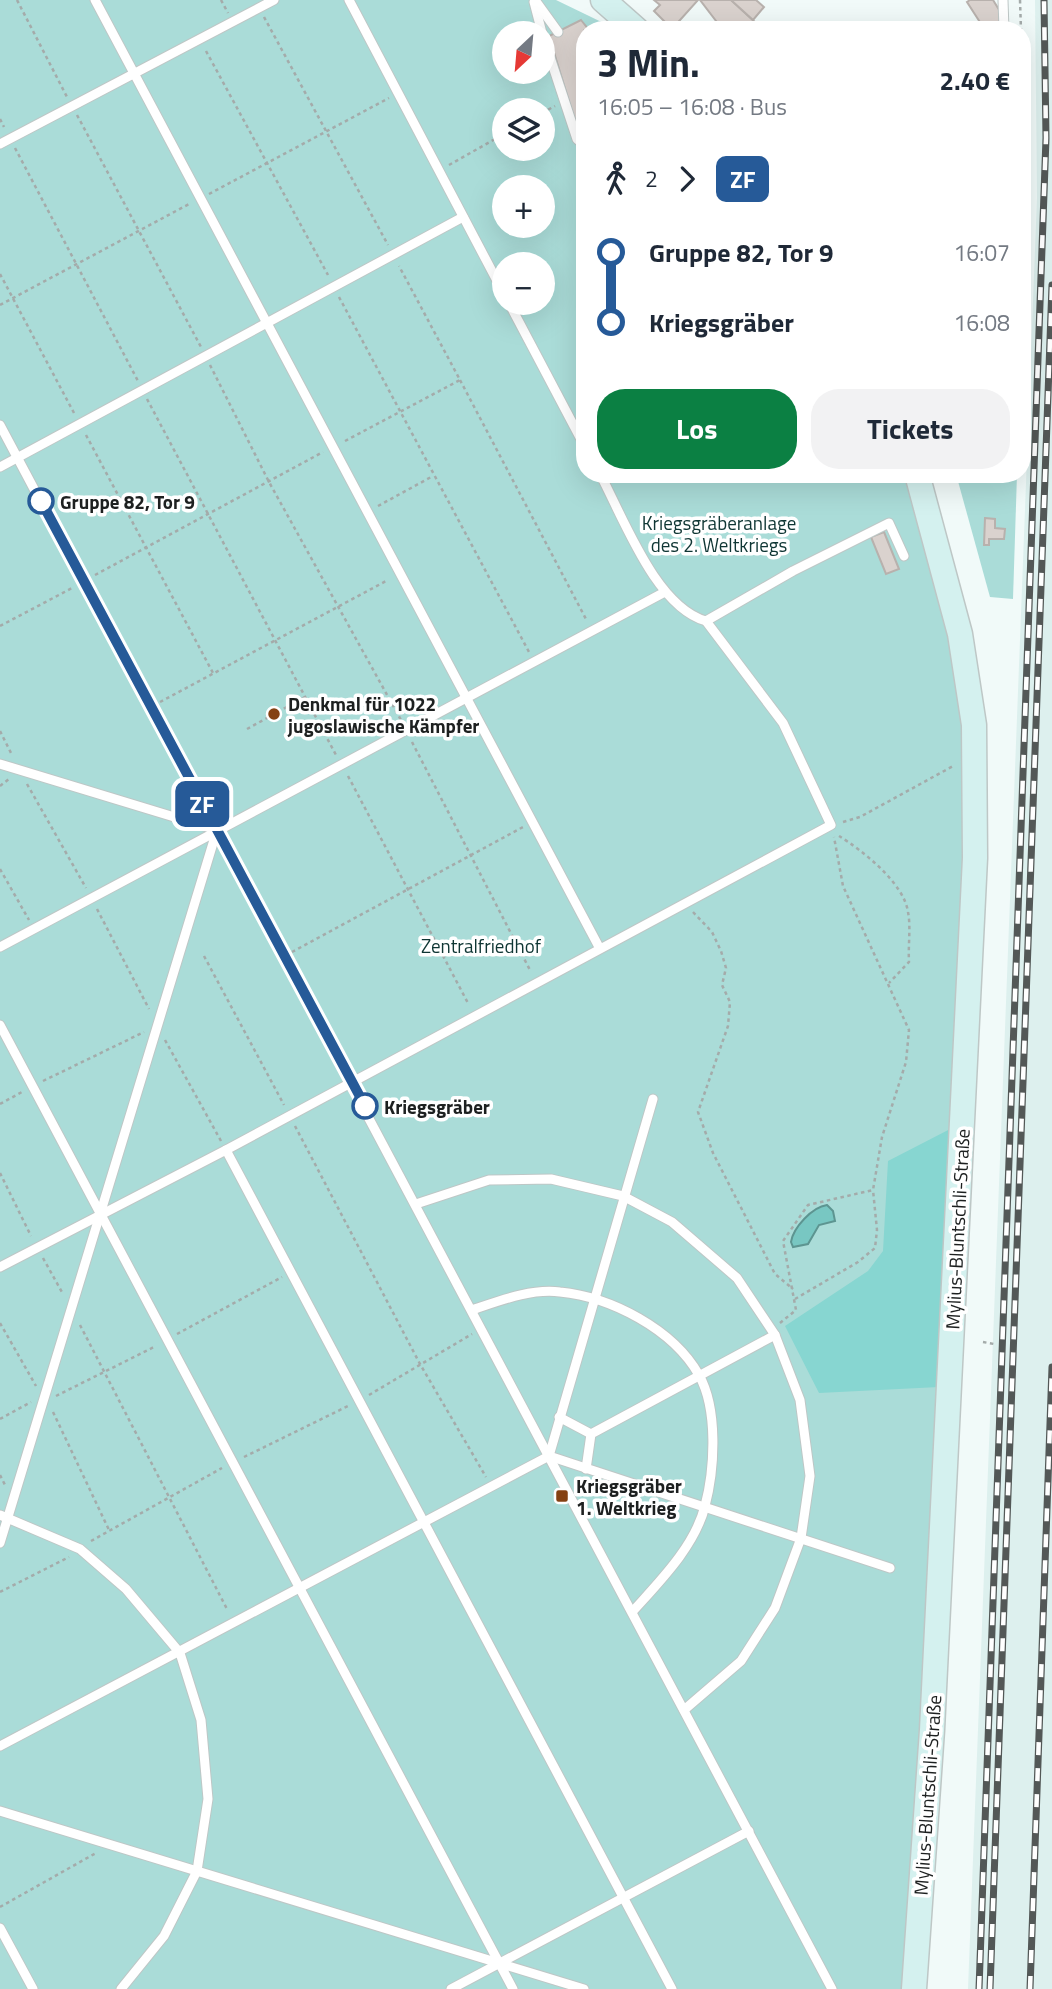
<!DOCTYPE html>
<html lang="de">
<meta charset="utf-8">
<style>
body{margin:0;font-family:"Titillium Web",sans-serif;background:#f2f2f3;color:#1f2937;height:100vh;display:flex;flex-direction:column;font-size:26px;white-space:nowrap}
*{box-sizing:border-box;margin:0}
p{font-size:23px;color:#747a83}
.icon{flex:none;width:38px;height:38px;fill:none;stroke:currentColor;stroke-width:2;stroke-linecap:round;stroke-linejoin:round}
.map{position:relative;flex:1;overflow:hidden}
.panel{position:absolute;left:576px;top:21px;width:455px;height:462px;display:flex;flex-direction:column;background:#fff;border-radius:28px;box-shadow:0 7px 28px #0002}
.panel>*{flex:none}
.badge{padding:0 14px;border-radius:10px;font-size:24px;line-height:46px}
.needle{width:46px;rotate:206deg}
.tools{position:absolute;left:492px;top:21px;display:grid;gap:14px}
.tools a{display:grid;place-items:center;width:63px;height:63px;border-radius:50%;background:#fff;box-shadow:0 7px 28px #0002;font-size:35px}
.map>.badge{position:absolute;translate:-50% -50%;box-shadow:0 0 0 4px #fff}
.legs{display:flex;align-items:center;gap:10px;height:77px;padding:0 21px;font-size:23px}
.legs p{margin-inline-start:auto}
.head{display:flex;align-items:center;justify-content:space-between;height:119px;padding:0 21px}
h1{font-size:38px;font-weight:700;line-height:52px}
.primary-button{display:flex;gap:14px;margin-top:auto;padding:14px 21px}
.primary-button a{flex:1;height:80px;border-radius:28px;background:#0b8043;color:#fff;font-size:28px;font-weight:700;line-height:80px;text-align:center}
.primary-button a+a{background:#f2f2f3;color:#1f2937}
ul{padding:0 21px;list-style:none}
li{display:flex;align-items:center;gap:24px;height:70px;font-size:26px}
li i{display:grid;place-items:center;width:10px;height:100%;margin:0 9px;background:currentColor}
li i::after{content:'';width:18px;height:18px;margin:-9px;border:5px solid;border-radius:50%;background:#fff}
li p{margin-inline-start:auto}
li:first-child i{background:linear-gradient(#0000 50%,currentColor 0)}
li:last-child i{background:linear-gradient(currentColor 50%,#0000 0)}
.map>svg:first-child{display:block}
.built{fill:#ddf0ee}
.green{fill:#aadcd8;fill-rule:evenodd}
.forest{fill:#87d6d1}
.water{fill:#78c7c2;stroke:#5d9591;stroke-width:2}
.building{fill:#dad2ce;stroke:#b8b1ad;stroke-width:2}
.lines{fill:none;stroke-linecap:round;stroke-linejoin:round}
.lane-casing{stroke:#bec7c6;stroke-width:11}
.secondary-casing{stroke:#bec7c6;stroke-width:27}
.path{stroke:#a4abaa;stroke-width:2.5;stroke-dasharray:3.5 3.5;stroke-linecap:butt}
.lane{stroke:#fff;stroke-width:9}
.secondary{stroke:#d4f1ef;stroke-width:24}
.rail-casing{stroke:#535857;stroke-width:7}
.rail{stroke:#fff;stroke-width:4.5;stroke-dasharray:13;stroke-linecap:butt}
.line-1-casing{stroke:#fff;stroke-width:16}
.line-1{stroke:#265a98;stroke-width:10}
.stop-1-dot{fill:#fff;stroke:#265a98;stroke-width:3.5}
.poi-dot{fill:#844112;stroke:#fff;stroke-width:2.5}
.labels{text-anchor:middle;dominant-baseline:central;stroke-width:7;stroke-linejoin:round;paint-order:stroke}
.stop-label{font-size:19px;font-weight:bold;fill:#1d2020;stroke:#fff;text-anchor:start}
.park-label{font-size:19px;fill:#0f3634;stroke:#fff}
.poi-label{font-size:19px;font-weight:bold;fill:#1d2020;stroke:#fff;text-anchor:start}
.street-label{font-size:19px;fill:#1d2020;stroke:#fff}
</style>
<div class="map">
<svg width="1052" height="1989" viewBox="0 0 1052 1989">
<rect width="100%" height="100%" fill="#f1faf9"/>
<polygon class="built" points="1035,0 1052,0 1052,1989 968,1989 1037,198"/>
<g class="green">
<path d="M0 0H556L618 30H584V474H906L951 643 964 724 968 859 907 1989H0ZM504 33H542V72H504ZM504 110H542V149H504ZM504 187H542V226H504ZM504 264H542V303H504Z"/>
<polygon points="1022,136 1031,138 1022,346"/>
<polygon points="956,474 1017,474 1013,599 990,597"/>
</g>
<polygon class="forest" points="954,1127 939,1387 819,1393 785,1326 868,1271 883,1251 888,1161"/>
<path class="water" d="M827 1205 833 1211 835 1221 819 1225 808 1244 793 1247 791 1242C793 1228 812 1207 827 1205Z"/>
<g class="building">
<polygon points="654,0 698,0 672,29 654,11 660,5"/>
<polygon points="700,0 731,0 756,23 750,30 723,30"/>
<polygon points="731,0 756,0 764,7 753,20"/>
<polygon points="970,0 993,0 1006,21 992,30 985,30 967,2"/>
<polygon points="581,20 589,30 584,30 584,141 580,138 549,36"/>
<polygon points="985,518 995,519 995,528 1005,529 1004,539 989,539 989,545 984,545"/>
<polygon points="884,532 899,569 886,574 871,537"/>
</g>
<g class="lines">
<defs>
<g id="lane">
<polyline points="95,0 599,947"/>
<polyline points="349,0 504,294"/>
<polyline points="535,0 558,32"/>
<polyline points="1003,0 1004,30"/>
<polyline points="534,2 542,33"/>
<polyline points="542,33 577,139 584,145"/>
<polyline points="0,144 274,0"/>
<polyline points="509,303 584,445"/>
<polyline points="0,425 832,1989"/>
<polyline points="0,467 463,217"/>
<polyline points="706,621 793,571 889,523 904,556"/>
<polyline points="0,764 217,830 0,1543"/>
<polyline points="0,947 663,593"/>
<polyline points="0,1025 513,1989"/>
<polyline points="226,1150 672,1989"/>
<polyline points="416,1204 489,1180 551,1179 623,1196 672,1222 737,1278 775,1335 800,1400 810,1476 801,1538 775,1608 741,1661 684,1710"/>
<path d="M0 1267 226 1150 831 825 783 723 706 621C656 607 624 519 600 474"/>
<path d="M472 1310C499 1301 532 1288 560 1292 611 1297 673 1329 699 1375 718 1409 715 1468 705 1506 695 1546 660 1581 633 1611"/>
<polyline points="559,1417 591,1434"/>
<polyline points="549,1456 890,1568"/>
<polyline points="586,1469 591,1434 775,1335"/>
<polyline points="0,1515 80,1549 126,1589 180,1653 201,1720 208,1799 197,1871 164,1936 121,1989"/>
<polyline points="0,1746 549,1456 653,1099"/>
<polyline points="0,1811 584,1989"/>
<polyline points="0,1928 33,1989"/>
<polyline points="451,1989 749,1831"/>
</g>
<g id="secondary">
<polyline points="603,0 637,30"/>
<polyline points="914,1989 932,1730 975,858 974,725 960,634 917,474"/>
</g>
</defs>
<use href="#lane" class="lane-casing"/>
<use href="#secondary" class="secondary-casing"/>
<g class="path">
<polyline points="17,0 67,97"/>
<polyline points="221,0 228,13"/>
<polyline points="1020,0 1021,30"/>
<polyline points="264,17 388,245"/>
<polyline points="206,51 328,275"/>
<polyline points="542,113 555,106"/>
<polyline points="77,115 201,347"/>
<polyline points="0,119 4,127"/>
<polyline points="15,148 138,381"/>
<polyline points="449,165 504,134"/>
<polyline points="209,194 389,98"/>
<polyline points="0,274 74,413"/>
<polyline points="339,297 529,652"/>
<polyline points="0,305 191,203"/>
<polyline points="210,365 269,482 401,720"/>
<polyline points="460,380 587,621"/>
<polyline points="147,399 336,755"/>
<polyline points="86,435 213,673"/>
<polyline points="345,441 460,380 399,266"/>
<polyline points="378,506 433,476"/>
<polyline points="95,575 323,452"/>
<polyline points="0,626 74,587"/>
<polyline points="160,702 388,580"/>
<polyline points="247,729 305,697"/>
<polyline points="0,731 11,753"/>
<polyline points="412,742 531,972"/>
<polyline points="348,776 469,1005"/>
<polyline points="27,784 86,888"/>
<polyline points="0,786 9,779"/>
<polyline points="843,822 860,817 955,765"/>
<path d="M839 836C862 850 904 883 908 912 911 927 908 945 909 962L889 983"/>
<polyline points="0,869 29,920"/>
<polyline points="97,909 149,1009"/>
<polyline points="693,912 712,932 721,951 726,968 722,985 730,1002 728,1026 698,1112 713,1153 775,1274 793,1289"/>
<polyline points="292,952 523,827"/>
<polyline points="204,956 284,1105"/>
<polyline points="165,1040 221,1141"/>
<polyline points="43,1081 144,1032"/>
<polyline points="0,1104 22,1092"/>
<polyline points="295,1126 420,1364 486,1477"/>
<polyline points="0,1173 31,1236"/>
<polyline points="43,1258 63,1294"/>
<polyline points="795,1299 858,1262 875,1248 877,1230 873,1190"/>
<polyline points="0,1323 36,1386"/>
<polyline points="780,1323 796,1310 783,1241 808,1205 873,1190 882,1137 906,1062 909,1030 843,886 834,837"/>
<polyline points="80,1325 228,1611"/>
<polyline points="177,1334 282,1277"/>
<polyline points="983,1342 994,1344"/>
<polyline points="369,1395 472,1334"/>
<polyline points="56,1396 156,1346"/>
<polyline points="53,1412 109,1530"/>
<polyline points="0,1419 31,1402"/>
<polyline points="244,1457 348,1406"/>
<polyline points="0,1475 5,1485"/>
<polyline points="91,1541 222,1468"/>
<polyline points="0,1592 69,1557"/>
<polyline points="0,1907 96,1853"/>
</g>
<use href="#lane" class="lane"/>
<use href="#secondary" class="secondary"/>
<defs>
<g id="rail">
<polyline points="979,1989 1046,138 1044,0"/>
<polyline points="990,1989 1052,285"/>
<polyline points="1030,1989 1052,1367"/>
</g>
</defs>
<use href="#rail" class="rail-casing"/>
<use href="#rail" class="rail"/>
</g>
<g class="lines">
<defs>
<polyline id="line-1" points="41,501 365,1106"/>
</defs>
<use href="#line-1" class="line-1-casing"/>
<use href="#line-1" class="line-1"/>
</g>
<g class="stop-1-dot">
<circle cx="41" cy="501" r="12"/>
<circle cx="365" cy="1106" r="12"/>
</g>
<g class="poi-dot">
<circle cx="274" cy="714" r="7"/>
<rect x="555" y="1489" width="14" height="14" rx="3.5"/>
</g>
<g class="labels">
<g class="stop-label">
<text x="60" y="501">Gruppe 82, Tor 9</text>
<text x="384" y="1106">Kriegsgräber</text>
</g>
<g class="park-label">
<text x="719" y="522">Kriegsgräberanlage<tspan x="719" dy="22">des 2. Weltkriegs</tspan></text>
<text x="481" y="945">Zentralfriedhof</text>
</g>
<g class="poi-label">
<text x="288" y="703">Denkmal für 1022<tspan x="288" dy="22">jugoslawische Kämpfer</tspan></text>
<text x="576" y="1485">Kriegsgräber<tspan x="576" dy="22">1. Weltkrieg</tspan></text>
</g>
<g class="street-label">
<text transform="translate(957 1229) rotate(-87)">Mylius-Bluntschli-Straße</text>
<text transform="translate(927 1795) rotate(-86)">Mylius-Bluntschli-Straße</text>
</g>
</g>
</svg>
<div class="tools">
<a><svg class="needle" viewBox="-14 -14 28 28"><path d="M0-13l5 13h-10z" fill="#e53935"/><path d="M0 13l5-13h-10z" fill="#747a83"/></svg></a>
<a><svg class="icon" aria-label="layers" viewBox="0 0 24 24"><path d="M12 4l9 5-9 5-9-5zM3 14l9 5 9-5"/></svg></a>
<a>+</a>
<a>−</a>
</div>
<b class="badge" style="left:202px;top:804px;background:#265a98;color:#fff">ZF</b>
<section class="panel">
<div class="head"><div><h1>3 Min.</h1><p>16:05 – 16:08 · Bus</p></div><b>2.40 €</b></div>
<div class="legs"><svg class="icon" aria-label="walk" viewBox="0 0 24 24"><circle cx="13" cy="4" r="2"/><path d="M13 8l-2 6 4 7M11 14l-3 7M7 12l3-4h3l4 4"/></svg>2<svg class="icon" aria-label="forward" viewBox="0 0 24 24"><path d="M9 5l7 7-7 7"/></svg><b class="badge" style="background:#265a98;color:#fff">ZF</b></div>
<ul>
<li><i style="color:#265a98"></i><b>Gruppe 82, Tor 9</b><p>16:07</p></li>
<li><i style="color:#265a98"></i><b>Kriegsgräber</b><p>16:08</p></li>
</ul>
<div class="primary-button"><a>Los</a><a>Tickets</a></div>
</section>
</div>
